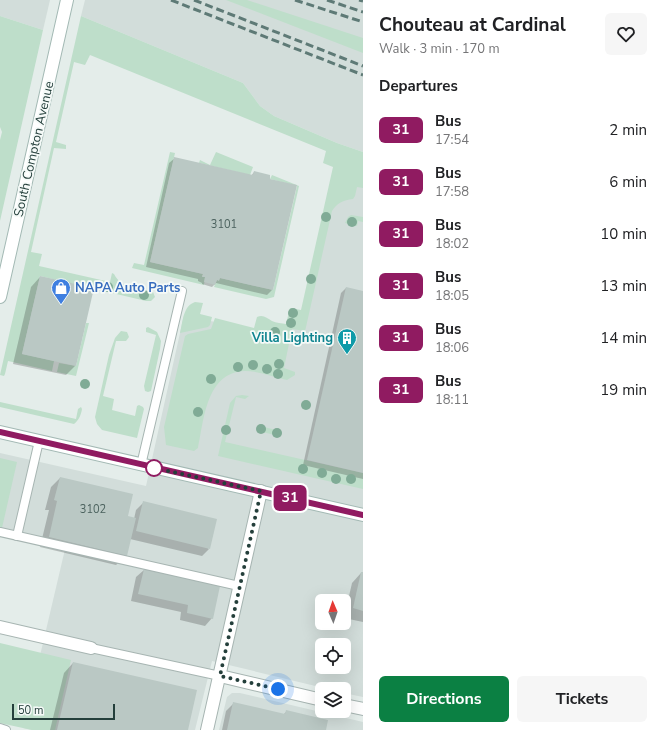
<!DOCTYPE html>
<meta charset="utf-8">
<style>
body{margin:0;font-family:"Nunito Sans",sans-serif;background:#f6f6f6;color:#202124;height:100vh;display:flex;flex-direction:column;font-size:15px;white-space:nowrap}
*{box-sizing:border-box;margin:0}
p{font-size:13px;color:#757577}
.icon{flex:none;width:22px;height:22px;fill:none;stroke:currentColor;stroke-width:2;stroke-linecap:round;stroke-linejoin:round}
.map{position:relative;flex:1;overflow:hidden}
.side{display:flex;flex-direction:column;background:#fff;width:300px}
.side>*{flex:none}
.badge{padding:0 8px;border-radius:6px;font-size:14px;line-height:26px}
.needle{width:26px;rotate:358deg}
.controls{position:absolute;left:315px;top:594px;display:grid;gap:8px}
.controls a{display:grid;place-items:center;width:36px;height:36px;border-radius:6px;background:#fff;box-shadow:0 4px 16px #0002;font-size:20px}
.scale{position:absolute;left:12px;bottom:10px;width:103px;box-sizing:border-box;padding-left:4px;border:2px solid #243f3b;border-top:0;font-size:11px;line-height:14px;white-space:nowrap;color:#243f3b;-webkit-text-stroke:3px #f5faf8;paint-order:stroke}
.you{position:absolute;width:20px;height:20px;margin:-10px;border:3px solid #fff;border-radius:50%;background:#1a73e8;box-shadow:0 0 0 6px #1a73e833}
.map>.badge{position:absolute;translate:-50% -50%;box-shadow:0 0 0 2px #fff}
h2{padding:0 16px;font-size:15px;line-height:36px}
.round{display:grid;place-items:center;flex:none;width:42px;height:42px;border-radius:6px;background:#f6f6f6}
.headline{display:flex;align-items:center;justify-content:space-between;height:68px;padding:0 16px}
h1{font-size:19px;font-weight:700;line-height:30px}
.cta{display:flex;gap:8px;margin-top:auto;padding:8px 16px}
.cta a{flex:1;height:46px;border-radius:6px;background:#0b8043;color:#fff;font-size:16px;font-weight:700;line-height:46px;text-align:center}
.cta a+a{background:#f6f6f6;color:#202124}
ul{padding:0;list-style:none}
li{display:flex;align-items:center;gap:12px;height:52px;padding:0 16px}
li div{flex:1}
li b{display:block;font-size:15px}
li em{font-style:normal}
li .badge{min-width:44px;font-weight:700;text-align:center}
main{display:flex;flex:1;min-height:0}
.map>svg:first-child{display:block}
.built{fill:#d2ddda;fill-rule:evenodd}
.green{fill:#bedeca}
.shadow{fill:#0003}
.building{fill:#bac8c4}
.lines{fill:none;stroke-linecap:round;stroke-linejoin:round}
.lane-casing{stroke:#a7b5b2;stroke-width:10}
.street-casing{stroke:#a7b5b2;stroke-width:14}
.secondary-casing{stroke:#a3b9b4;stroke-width:14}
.lane{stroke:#fff;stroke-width:8}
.street{stroke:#fff;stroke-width:12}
.secondary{stroke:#fff;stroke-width:12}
.rail{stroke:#5e7a76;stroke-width:3;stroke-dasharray:8 4;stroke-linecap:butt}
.tree{fill:#80ab96}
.line-casing{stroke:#fff;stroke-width:9}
.line{stroke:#901b61;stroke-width:6}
.walk{stroke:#243f3b;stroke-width:4;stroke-dasharray:0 7.2}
.stop-dot{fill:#fff;stroke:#901b61;stroke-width:2}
.labels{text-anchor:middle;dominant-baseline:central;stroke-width:3.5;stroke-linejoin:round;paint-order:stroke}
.number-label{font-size:11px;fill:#4a615d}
.street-label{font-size:13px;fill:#243f3b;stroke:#f5faf8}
.shop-label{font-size:13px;font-weight:bold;fill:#366cbe;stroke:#f5faf8;text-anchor:start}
.culture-label{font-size:13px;font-weight:bold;fill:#0d838f;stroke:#f5faf8;text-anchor:end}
</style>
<main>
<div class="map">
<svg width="363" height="730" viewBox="0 0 363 730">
<rect width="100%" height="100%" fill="#e4edea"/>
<g class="built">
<polygon points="0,0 50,0 43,30 0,16"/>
<polygon points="85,0 363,0 363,152 337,143 274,116 260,106 243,83 81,16"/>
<path d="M342 158 363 166V697L344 693V689H328L212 661 195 730H32L23 728 66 545 0 530V453L146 486 184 315 259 332 262 320 303 329ZM322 601H344V623H322ZM322 645H344V667H322Z"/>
<polygon points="232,693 240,693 363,722 363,730 219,730 227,697"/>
</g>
<g class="green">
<polygon points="226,0 247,0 363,38 363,53"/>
<polygon points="0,16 43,30 0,221 0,140 2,132 0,127"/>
<path d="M81 16 243 83 260 106 274 116 337 143 363 152V188L357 187 355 196 353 199C343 200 337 203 332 211L306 327 305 331 292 329 284 368 295 372V375L287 380C273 377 259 371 245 371 206 372 204 420 198 448L194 451 166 445 164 427 185 336 188 334 211 329 215 318 254 328 257 317C263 314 267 318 272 321 276 323 282 323 286 324L290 308 301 310 333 167 323 163 326 151 90 55 85 65 74 62 56 142 66 145V149L54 148 31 252 42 254 39 266 110 282 112 273 114 274C122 289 137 288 153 292L155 297 151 301H146L40 276 22 354 54 361 52 371 8 361 5 374 4 376 0 375Z"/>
<polygon points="170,152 175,153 150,262 203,274 202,276 205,277 204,285 132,268 134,263 144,265"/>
<polygon points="216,152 253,167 250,175 199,163 200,160 210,165"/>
<polygon points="272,175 299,186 274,297 266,299 214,287 217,280 219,280 220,278 273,290 297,186 270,179"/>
<polygon points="351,215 363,217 363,222 358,221 357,226 345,223 348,217"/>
<path d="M195 302 203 303 200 314 212 317 210 325 208 327 180 333C183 321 183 306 195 302Z"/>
<polygon points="86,323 89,323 76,376 57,372 59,363 76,366"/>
<polygon points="148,327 157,332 161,341 160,349 151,391 148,392 145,391 144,386 156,335 146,332 146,328"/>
<polygon points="121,331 127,332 129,337 126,341 116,341 103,396 114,399 112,410 135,416 137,406 139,405 143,407 144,409 137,438 102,430 97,424 95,417 109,355 115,338"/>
<polygon points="242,395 249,396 245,399 236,397 225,442 363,473 363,489 218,456 230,403 236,396"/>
<path d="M0 402 76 419 78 409 81 407 82 409C81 415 79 420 74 424L0 407Z"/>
<polygon points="260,426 280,431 282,433 279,436 258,431 257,428"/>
<polygon points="0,458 17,462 2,528 0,528"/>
<polygon points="0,643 71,660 55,730 32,730 0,723"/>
</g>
<g class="shadow">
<polygon points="175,158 251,176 254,172 272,290 267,295 216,283 212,287 202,284 202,283 198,281 198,279 146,267 169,163"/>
<polygon points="40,277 92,289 75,366 66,375 13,364 31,287"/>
<polygon points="346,288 363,292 363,479 303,465 341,293"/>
<polygon points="60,478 127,517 134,519 136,510 144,502 209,549 202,556 130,539 126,555 116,565 40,547 49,510 45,510 51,487"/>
<polygon points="144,570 212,618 205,626 180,620 181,612 131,601 136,577"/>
<polygon points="361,573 363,573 363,622 344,618 352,583"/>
<polygon points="73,663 186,730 50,730 64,673"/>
<polygon points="234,703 283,715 287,711 325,730 222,730 226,711"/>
</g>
<g class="building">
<polygon points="174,157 253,175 254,171 270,175 270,179 297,185 273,290 220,278 219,281 217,280 215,285 204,282 205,277 202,277 203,274 150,262"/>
<polygon points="40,276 94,288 76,366 22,354"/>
<polygon points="346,287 363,291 363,473 307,460"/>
<polygon points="60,477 133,494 128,516 136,518 127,556 49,537 57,501 54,500"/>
<polygon points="143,501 217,519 210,549 136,531"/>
<polygon points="144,569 220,586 213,619 187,613 188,605 138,594"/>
<polygon points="361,572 363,572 363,611 353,608"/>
<polygon points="73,662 197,690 188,730 57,730"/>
<polygon points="233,702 285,714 286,710 328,720 326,730 227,730"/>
</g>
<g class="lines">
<defs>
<g id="lane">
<polyline points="141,465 182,291"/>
<polyline points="0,532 239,586"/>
<polyline points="17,536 39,441"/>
<polyline points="91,648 220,676"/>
<polyline points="0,728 6,730"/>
</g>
<g id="street">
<polyline points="0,627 91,648"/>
<polyline points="220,676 322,700"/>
<polyline points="344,705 363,709"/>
<polyline points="207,730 261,491"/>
</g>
<g id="secondary">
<polyline points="0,297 67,0"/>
<polyline points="0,432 363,515"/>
</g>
</defs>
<use href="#lane" class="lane-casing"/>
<use href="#street" class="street-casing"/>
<use href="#secondary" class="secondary-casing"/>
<use href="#lane" class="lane"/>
<use href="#street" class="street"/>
<use href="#secondary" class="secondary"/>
<g class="rail">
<polyline points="171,0 363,75"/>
<polyline points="194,0 363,66"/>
<polyline points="295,0 363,22"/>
<polyline points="327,0 363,12"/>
<polyline points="359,0 363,1"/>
</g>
</g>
<g class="tree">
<circle cx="326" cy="217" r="5"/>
<circle cx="352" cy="222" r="5"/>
<circle cx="311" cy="279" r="5"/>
<circle cx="108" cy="287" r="5"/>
<circle cx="144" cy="295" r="5"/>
<circle cx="293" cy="313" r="5"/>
<circle cx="291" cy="323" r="5"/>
<circle cx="275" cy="332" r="5"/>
<circle cx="279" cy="364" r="5"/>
<circle cx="253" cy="365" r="5"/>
<circle cx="238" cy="367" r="5"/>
<circle cx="267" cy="369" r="5"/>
<circle cx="278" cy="374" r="5"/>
<circle cx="211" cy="379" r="5"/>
<circle cx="85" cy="384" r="5"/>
<circle cx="306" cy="405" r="5"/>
<circle cx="198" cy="412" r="5"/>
<circle cx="261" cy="429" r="5"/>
<circle cx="226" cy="430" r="5"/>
<circle cx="277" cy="433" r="5"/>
<circle cx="303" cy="469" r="5"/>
<circle cx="322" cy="473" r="5"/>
<circle cx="336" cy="479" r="5"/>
<circle cx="351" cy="479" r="5"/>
</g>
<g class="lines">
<defs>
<polyline id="line" points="0,432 363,515"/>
</defs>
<use href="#line" class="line-casing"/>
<use href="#line" class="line"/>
<polyline class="walk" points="154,468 261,491 220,676 278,689"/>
</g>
<defs>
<symbol id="shop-pin" viewBox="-11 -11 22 30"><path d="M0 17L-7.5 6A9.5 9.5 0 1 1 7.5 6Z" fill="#3f7fe0" stroke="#f5faf8"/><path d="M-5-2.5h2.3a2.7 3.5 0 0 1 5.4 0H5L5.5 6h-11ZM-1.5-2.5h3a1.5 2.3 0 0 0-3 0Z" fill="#fff"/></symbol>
<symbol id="building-pin" viewBox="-11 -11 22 30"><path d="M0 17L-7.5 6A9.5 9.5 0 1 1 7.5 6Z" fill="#0f9aa8" stroke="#f5faf8"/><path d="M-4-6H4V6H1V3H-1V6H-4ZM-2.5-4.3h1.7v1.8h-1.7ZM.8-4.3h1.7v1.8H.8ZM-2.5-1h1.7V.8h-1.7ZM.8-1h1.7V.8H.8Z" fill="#fff"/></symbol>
</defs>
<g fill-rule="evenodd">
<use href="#shop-pin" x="50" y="277" width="22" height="30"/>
<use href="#building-pin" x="336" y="327" width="22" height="30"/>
</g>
<circle class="stop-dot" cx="154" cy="468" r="8"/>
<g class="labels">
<g class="number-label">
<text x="224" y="224">3101</text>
<text x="93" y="509">3102</text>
</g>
<g class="street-label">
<text transform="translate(34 149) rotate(-77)">South Compton Avenue</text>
</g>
<g class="shop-label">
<text x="75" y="288">NAPA Auto Parts</text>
</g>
<g class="culture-label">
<text x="333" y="338">Villa Lighting</text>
</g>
</g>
</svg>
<div class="controls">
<a><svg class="needle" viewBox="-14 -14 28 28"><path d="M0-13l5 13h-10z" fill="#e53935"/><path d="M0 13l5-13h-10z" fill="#757577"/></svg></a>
<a><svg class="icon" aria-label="locate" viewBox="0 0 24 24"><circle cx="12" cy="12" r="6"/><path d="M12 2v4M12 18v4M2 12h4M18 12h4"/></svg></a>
<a><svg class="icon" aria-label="layers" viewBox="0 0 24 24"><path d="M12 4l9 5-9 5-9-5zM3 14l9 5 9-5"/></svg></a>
</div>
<div class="scale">50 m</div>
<div class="you" style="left:278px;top:689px"></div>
<b class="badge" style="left:290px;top:498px;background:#901b61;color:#fff">31</b>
</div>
<section class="side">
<div class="headline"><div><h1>Chouteau at Cardinal</h1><p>Walk · 3 min · 170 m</p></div><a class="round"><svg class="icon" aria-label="heart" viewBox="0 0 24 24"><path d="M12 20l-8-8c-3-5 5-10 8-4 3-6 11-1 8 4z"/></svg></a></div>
<h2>Departures</h2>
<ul>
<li><span class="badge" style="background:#901b61;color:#fff">31</span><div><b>Bus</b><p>17:54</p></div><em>2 min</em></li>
<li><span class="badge" style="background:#901b61;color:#fff">31</span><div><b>Bus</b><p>17:58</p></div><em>6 min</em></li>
<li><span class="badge" style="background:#901b61;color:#fff">31</span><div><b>Bus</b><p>18:02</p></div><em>10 min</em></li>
<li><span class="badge" style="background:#901b61;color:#fff">31</span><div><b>Bus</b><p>18:05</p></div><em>13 min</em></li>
<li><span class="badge" style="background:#901b61;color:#fff">31</span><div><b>Bus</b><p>18:06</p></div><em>14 min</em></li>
<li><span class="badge" style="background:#901b61;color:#fff">31</span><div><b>Bus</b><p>18:11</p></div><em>19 min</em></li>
</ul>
<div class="cta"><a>Directions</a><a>Tickets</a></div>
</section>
</main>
